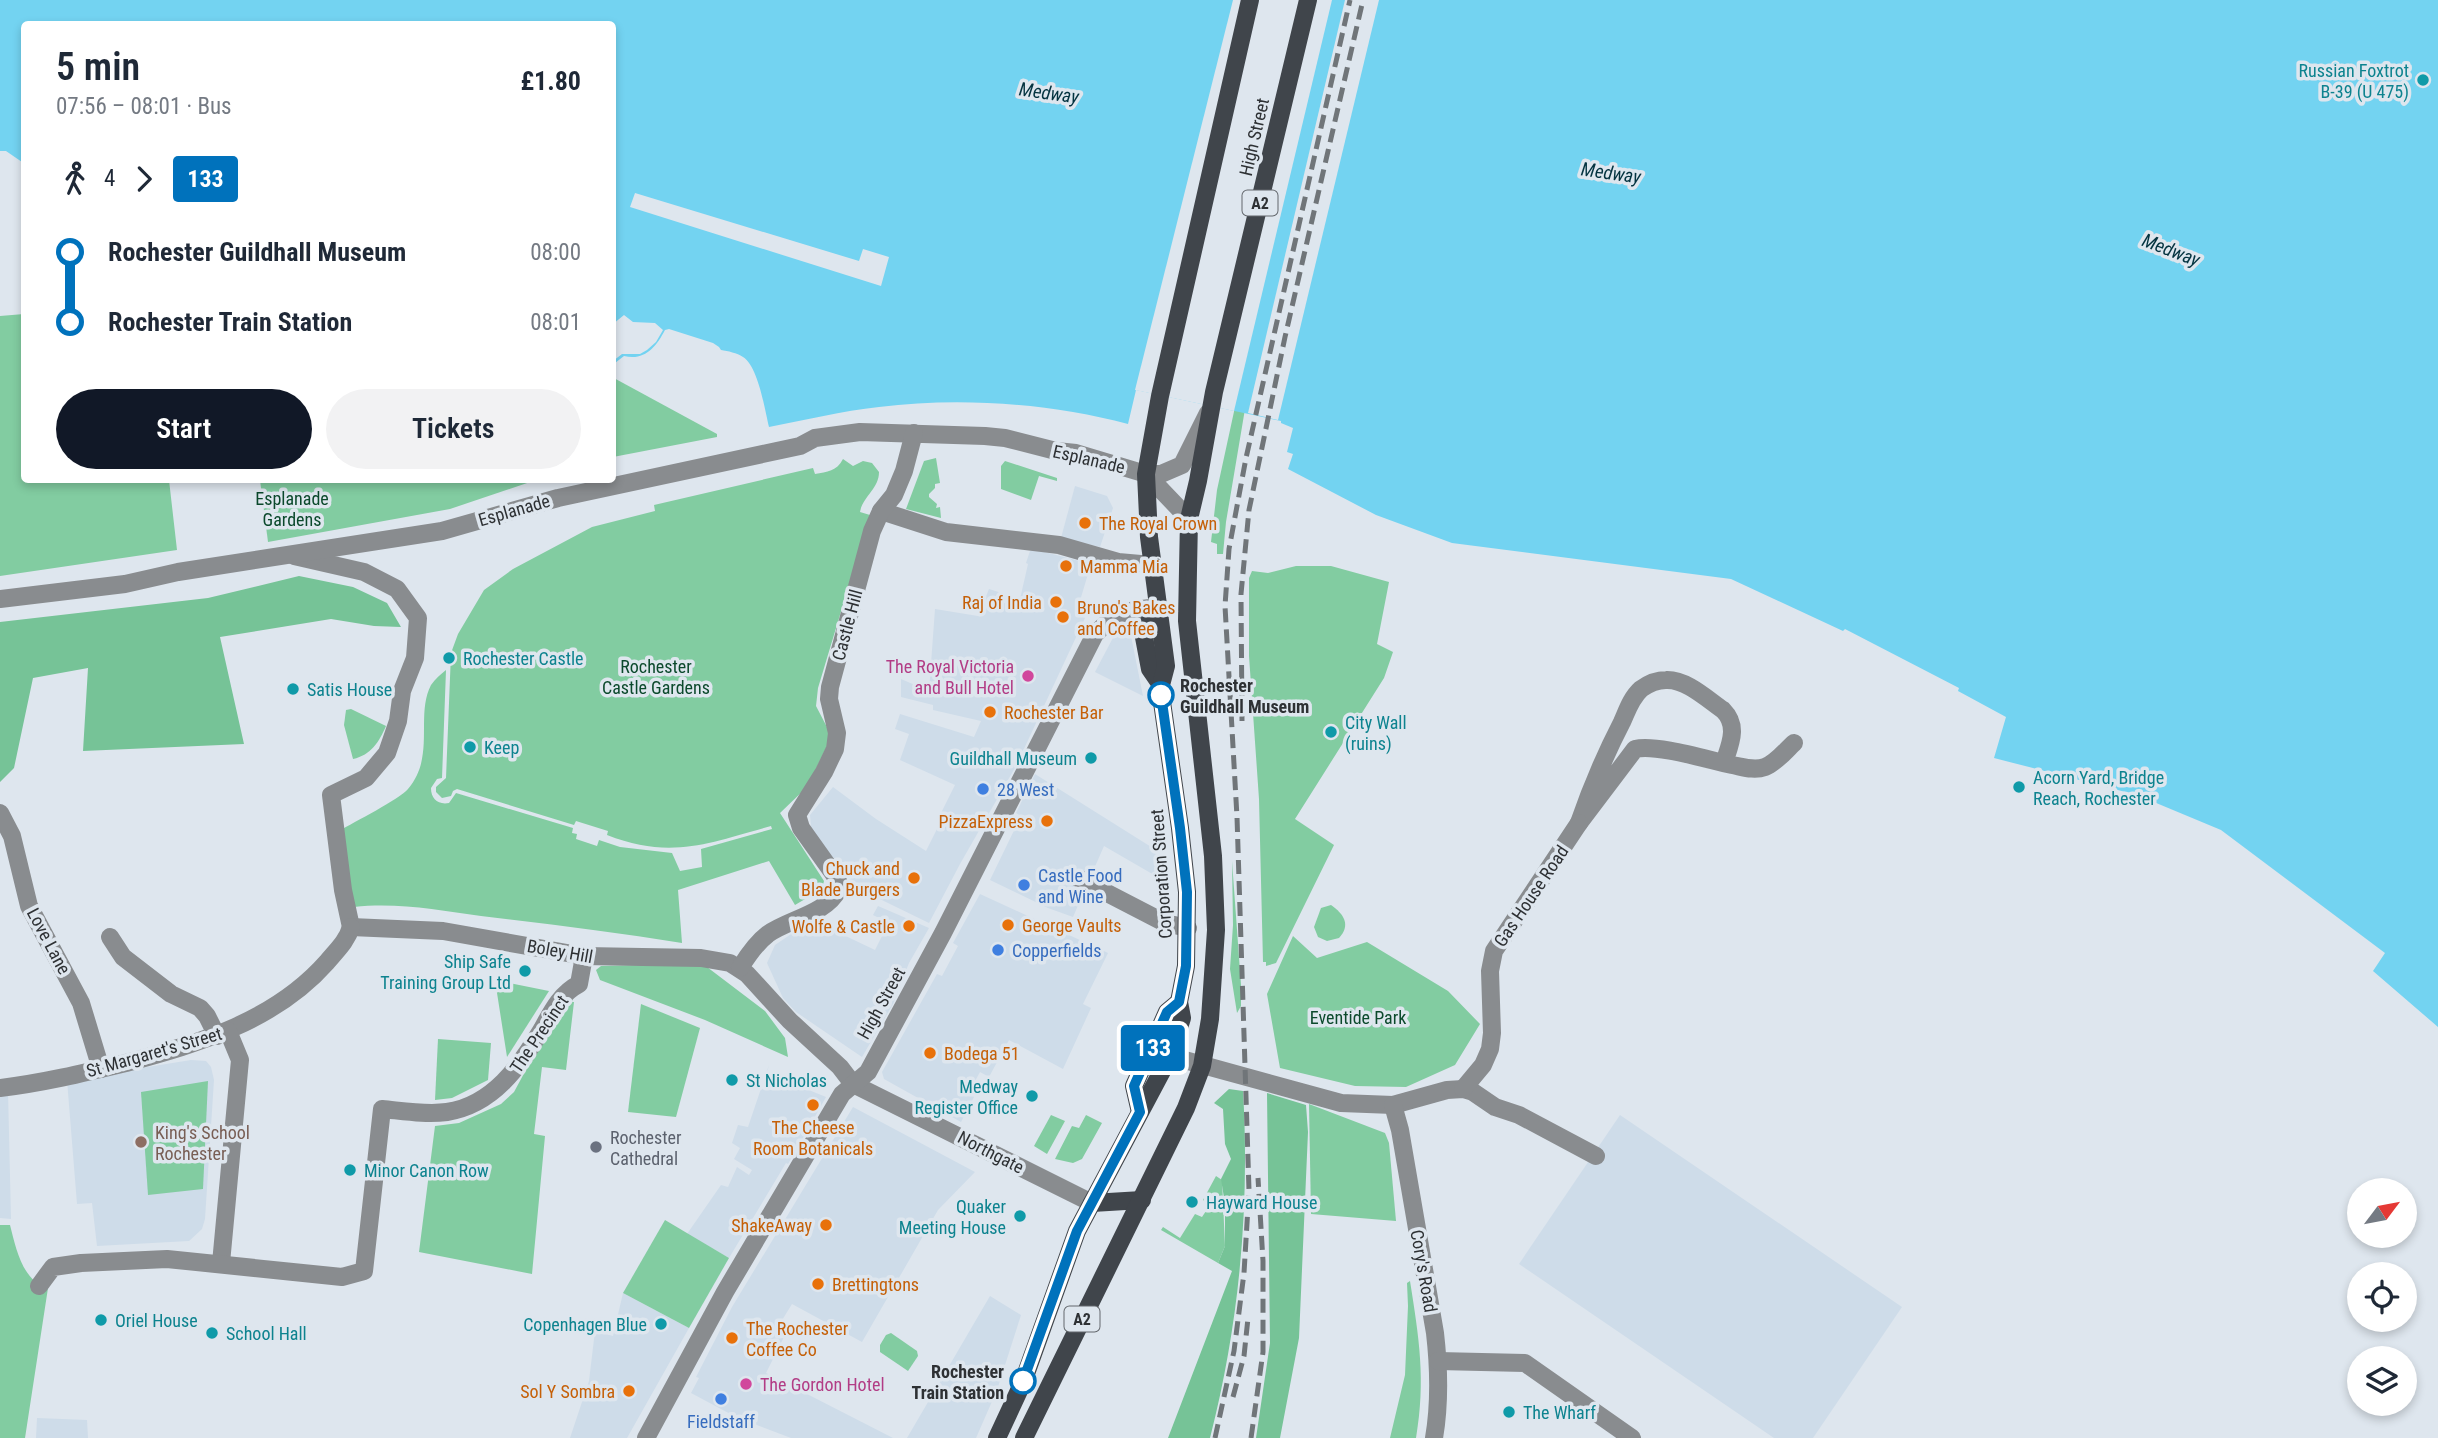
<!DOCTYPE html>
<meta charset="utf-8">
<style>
body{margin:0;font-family:"Roboto Condensed",sans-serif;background:#f2f2f3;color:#1f2937;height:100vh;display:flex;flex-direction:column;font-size:26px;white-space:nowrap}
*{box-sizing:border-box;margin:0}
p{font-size:23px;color:#747a83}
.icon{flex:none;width:38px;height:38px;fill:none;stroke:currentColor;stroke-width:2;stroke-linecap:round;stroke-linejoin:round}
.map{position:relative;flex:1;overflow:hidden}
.side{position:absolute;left:21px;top:21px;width:595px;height:462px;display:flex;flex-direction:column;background:#fff;border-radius:7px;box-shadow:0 4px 10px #0003}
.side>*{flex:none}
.badge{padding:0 14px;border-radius:5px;font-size:24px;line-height:46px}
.needle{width:46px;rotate:58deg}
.controls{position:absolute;left:2347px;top:1178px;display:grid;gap:14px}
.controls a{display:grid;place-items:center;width:70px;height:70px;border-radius:50%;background:#fff;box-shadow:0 4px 10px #0003;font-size:35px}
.map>.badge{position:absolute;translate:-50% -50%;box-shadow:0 0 0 4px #fff}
.legs{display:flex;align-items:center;gap:10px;height:77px;padding:0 35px;font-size:23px}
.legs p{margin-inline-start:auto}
.summary{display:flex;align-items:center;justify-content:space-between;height:119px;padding:0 35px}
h1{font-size:38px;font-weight:600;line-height:52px}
.cta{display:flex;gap:14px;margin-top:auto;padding:14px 35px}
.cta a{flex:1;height:80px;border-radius:42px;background:#111827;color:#fff;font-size:28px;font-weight:600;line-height:80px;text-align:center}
.cta a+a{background:#f2f2f3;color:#1f2937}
ul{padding:0 35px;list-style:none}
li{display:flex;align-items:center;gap:24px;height:70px;font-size:26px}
li i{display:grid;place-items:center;width:10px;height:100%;margin:0 9px;background:currentColor}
li i::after{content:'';width:18px;height:18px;margin:-9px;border:5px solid;border-radius:50%;background:#fff}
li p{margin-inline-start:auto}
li:first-child i{background:linear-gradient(#0000 50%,currentColor 0)}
li:last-child i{background:linear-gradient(currentColor 50%,#0000 0)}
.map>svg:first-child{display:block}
.built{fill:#cedce9}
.green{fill:#82cca1}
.forest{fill:#76c397}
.water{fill:#73d3f1}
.pier{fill:#dee6ee}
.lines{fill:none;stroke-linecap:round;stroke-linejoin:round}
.minor{stroke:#898c8f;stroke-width:18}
.major{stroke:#40454b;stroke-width:18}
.rail{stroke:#707579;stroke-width:5;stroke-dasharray:14 7;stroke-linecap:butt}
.line-1-casing{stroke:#fff;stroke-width:16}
.line-1{stroke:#0072bc;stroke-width:10}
.culture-dot{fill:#0f9aa8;stroke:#dee6ee;stroke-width:2.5}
.food-dot{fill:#e8710a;stroke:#dee6ee;stroke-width:2.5}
.hotel-dot{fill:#d1479c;stroke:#dee6ee;stroke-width:2.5}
.stop-1-dot{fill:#fff;stroke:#0072bc;stroke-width:3.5}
.shop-dot{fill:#3f7fe0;stroke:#dee6ee;stroke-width:2.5}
.education-dot{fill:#8d6e63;stroke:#dee6ee;stroke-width:2.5}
.worship-dot{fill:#6b7280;stroke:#dee6ee;stroke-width:2.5}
.labels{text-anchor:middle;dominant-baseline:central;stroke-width:7;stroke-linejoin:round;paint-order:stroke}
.shield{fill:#dee6ee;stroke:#63676c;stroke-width:2}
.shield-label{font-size:16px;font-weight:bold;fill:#2e3134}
.culture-label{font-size:18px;fill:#0d838f;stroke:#dee6ee;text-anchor:start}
.street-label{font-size:18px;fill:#2e3134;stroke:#dee6ee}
.park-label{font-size:18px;fill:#0b492c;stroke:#dee6ee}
.food-label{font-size:18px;fill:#c56008;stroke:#dee6ee;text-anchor:start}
.hotel-label{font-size:18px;fill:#b23c85;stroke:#dee6ee;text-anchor:end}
.stop-label{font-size:18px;font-weight:bold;fill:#2e3134;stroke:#dee6ee;text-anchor:start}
.shop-label{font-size:18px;fill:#366cbe;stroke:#dee6ee;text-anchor:start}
.education-label{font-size:18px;fill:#785e54;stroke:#dee6ee;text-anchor:start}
.worship-label{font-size:18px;fill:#5b616d;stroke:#dee6ee;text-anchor:start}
.water-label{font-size:19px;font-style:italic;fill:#043340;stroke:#dee6ee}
</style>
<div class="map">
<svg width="2438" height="1438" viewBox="0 0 2438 1438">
<rect width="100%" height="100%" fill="#dee6ee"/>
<g class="built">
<polygon points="1075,486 1107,496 1113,508 1100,547 1061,538"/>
<polygon points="1033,549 1091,564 1076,614 1085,618 1016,766 960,864 929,923 849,884 848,881 854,875 850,868 847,865 843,867 837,865 811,827 810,815 833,787 876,819 926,851 940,823 937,821 955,785 900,760 909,734 895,729 900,714 974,737 981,721 933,710 933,705 901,697 901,679 929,691 935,609 978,616 989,589 1020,599 1028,564 1026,563 1030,551"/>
<polygon points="1115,634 1131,636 1143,696 1095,672"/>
<polygon points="1035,774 1156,850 1161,879 1104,846 1073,917 1048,908 990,880 1021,816 1016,813"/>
<polygon points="980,894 1108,953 1083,1004 1091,1008 1063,1069 1009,1040 989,1077 980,1072 968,1094 974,1097 961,1122 884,1079 882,1072 937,974 942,976 958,946 953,943"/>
<polygon points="878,906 929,928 909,963 893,1004 862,1057 796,1012 783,998 767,963 775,945 812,920 875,950 882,936 876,933 875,928 879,918 873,915"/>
<polygon points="191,1060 206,1061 211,1067 214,1080 205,1219 202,1229 189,1241 97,1246 92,1203 77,1204 67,1080"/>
<polygon points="769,1065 767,1073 826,1097 794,1154 788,1164 786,1163 729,1258 687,1234 721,1185 728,1187 737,1167 749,1175 752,1170 734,1159 740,1148 732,1143 738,1125 748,1127"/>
<polygon points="8,1091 11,1219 0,1218 0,1092"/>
<polygon points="853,1107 975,1172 938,1210 862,1342 792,1304 776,1330 785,1335 766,1373 893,1438 791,1438 736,1417 691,1393 699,1378 696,1377 732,1307"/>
<polygon points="1620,1115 1902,1307 1813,1438 1774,1438 1519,1264"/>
<polygon points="623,1293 689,1328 627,1438 570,1438 589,1381 595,1331 613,1336"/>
<polygon points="990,1296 1021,1315 997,1390 976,1438 907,1438"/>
<polygon points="37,1418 87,1420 88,1438 36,1438"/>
</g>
<g class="green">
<polygon points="24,314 24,480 169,480 177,550 0,576 0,316"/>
<polygon points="612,377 717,434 717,437 613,457"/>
<polygon points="1235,407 1245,409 1226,522 1223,554 1217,554 1217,544 1211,542 1217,490"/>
<polygon points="936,458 940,483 935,484 935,488 929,494 929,497 937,504 936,508 940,507 941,518 906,509 924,461"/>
<path d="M843 459 853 466 863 461 872 463 879 472C879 489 863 496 860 512L870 515 818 688 816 706 829 731V742L807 787 780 813 824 881 822 889 795 905 769 861 678 890 682 943C615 932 548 924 481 916 439 910 396 902 354 907L339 831C354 822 400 799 408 789 436 756 415 716 431 685 435 679 441 674 446 670L442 778 437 779 431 788C431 799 438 805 449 803L456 793 573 828 572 833 577 834 576 839 597 846 599 840 620 847 672 853 680 871 702 867 701 849 772 829 771 826C709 843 671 860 607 835L608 831 576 821 574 825 457 789 453 791 451 796 442 798 436 792V787L446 778 451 653 458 634 484 590 513 569 592 527 655 511 654 505 813 468 815 474C827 472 837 471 843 459Z"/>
<polygon points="1005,461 1057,478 1057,481 1039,476 1031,500 1001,489 1001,466"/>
<polygon points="260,480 536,480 450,509 268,542"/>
<polygon points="1296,566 1331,566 1389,582 1377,644 1393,652 1384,678 1295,819 1334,845 1276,963 1266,966 1266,962 1263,962 1259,799 1249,656 1249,578 1252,571 1268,573"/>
<path d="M351 709 386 726C379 742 371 755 353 759L344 725 346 710Z"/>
<polygon points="1232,861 1241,985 1241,1006 1237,1013 1230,969 1233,925"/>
<path d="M1331 905C1344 914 1351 925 1339 938L1327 941 1318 937 1314 927 1321 908Z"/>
<polygon points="1293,936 1317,958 1367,942 1448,991 1480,1024 1455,1065 1406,1087 1355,1086 1280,1068 1267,994"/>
<polygon points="691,964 707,967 765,1011 785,1038 788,1057 705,1020 600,980 596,970 601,966"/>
<polygon points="495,980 549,991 507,1057"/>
<polygon points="573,997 572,1002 574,1002 566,1070 542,1067 534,1134 545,1136 532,1274 419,1252 435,1126 459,1123 501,1104 514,1092 555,1016"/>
<polygon points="641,1004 700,1028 676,1117 628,1112"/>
<polygon points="438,1039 491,1043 488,1080 452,1098 435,1100"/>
<polygon points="208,1081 203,1189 148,1195 141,1092"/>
<polygon points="1309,1104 1385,1133 1389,1143 1396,1221 1311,1214"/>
<polygon points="1051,1115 1065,1121 1047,1154 1034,1146"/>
<polygon points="1086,1115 1102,1123 1082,1159 1073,1163 1055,1159 1072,1126 1079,1128"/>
<polygon points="1216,1176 1222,1180 1225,1246 1218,1263 1161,1230 1163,1227 1180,1238 1195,1214 1202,1217 1210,1205 1203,1200"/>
<polygon points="665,1220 729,1258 689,1328 623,1293"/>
<path d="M0 1225H10C16 1248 22 1281 48 1288L25 1438H0Z"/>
<path d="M1410 1281C1419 1338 1426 1380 1416 1438H1390L1405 1375 1408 1306 1407 1283Z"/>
<polygon points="891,1333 917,1351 918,1356 908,1371 880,1352 880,1345 886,1335"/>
</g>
<g class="forest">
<polygon points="299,576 353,587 387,603 401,627 374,626 331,619 220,637 244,744 83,751 88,668 33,678 14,768 0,782 0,622 208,598"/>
<path d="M1229 1089 1243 1091C1250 1207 1239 1325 1210 1438H1168L1232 1271 1218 1263 1225 1246V1204L1221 1179 1231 1159 1225 1144 1223 1109 1214 1103Z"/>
<polygon points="1267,1093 1306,1105 1308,1132 1299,1338 1280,1438 1256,1438 1270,1343"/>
</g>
<path class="water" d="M0 0H2438V1027L2373 971 2385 953 2221 830 2137 795 1994 758 2006 717 1958 691 1959 688 1845 629 1843 631 1731 579 1452 543 1376 515 1288 469 1293 454 1287 452 1293 428 1281 423V421L1136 390 1128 424C1049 403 959 397 879 407 842 411 805 420 769 427 765 410 758 366 743 357 737 353 728 351 721 350L719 347 713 343 669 329 665 330C656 347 645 361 624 356L615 363 613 361 622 354H640L647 350 656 342 663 330 655 323 633 322 624 315 613 324 612 24H24V161L22 162 6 151H0Z"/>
<g class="pier">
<polygon points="1233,0 1332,0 1234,411 1135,390"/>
<polygon points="1345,0 1379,0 1278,420 1248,413"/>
<polygon points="635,193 859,261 863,249 889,257 881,286 630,207"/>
</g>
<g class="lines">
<g class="minor">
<polyline points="1146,474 1189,519"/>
<polyline points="881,511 946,532 1059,545 1118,562 1152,565"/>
<polyline points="294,556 364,572 397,589 418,618 415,658 402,691 398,721 387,753 366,778 331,795 343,890 351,927"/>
<polyline points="0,599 125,584 178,572 442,531 558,498 800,446 815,438 860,432 985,436 1005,438 1056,451 1076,453 1146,474 1161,474 1182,465 1208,413"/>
<path d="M1724 763C1730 744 1739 726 1723 710 1707 699 1686 679 1666 680 1657 680 1648 684 1641 689 1631 698 1627 711 1622 722 1605 755 1591 788 1579 823L1635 749C1657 744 1708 760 1732 765 1743 767 1754 771 1765 767 1776 763 1786 750 1794 743"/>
<polyline points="0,813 12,836 29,906 81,1003 101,1069"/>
<polyline points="1078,878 1165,923 1188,928"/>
<polyline points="351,927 443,931 584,956 701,958 730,963 747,974 790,1021 840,1067 853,1084"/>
<polyline points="110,937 123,957 171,994 200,1008 207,1016 217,1036"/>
<path d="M740 968C748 955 756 943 768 934 789 919 826 914 838 890V880L801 828 797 815 824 772 835 749 837 733 829 699 830 687 872 531 881 511 894 495 904 471 914 433"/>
<polyline points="1170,1056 1341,1103 1393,1105 1447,1090 1463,1089 1473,1092 1495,1107 1519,1115 1596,1156"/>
<polyline points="853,1084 1092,1203"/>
<path d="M0 1088C42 1083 84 1073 126 1063 200 1043 275 1021 327 962 337 950 347 941 351 927"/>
<polyline points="1463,1089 1483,1065 1490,1049 1492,1033 1490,971 1494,951 1579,823"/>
<path d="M1393 1105 1400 1130 1435 1333C1439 1368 1440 1403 1434 1438"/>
<polyline points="221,1263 240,1060 228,1031"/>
<path d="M39 1286 53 1267 81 1263 167 1259 342 1277 364 1271 382 1109C403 1111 426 1115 447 1112 493 1105 520 1066 542 1029 552 1011 560 994 579 984L584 956"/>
<polyline points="1438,1361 1525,1363 1632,1438"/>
<polyline points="646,1438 725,1292 842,1094 868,1072 943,933 1095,634 1112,618 1134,610 1158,607"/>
</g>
<g class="major">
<polyline points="1158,607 1143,632 1150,669 1161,685"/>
<polyline points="1140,1112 1134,1086 1167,1012 1179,1002"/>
<polyline points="1092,1203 1142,1200"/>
<polyline points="997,1438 1023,1382 1077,1231 1170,1056 1182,1018 1179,1002 1186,966 1187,892 1180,828 1161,695 1161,685 1166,666 1149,537 1146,474 1160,396 1250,0"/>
<polyline points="1024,1438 1186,1108 1202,1066 1210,1019 1216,930 1213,856 1187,621 1189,519 1198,481 1214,392 1308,0"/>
</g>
<g class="rail">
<polyline points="1242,721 1241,594 1249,510 1285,337 1363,0"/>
<polyline points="1233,1397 1244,1356 1248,1318"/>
<polyline points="1215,1438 1234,1351 1244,1273 1249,1190 1237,817 1225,606 1229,549 1246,458 1350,0"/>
<polyline points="1251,1438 1263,1352 1263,1261 1258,1178"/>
</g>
</g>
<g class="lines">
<defs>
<polyline id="line-1" points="1023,1381 1077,1231 1140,1112 1134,1086 1167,1012 1179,1002 1186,966 1187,892 1180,828 1161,695"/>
</defs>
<use href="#line-1" class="line-1-casing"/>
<use href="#line-1" class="line-1"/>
</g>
<g class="culture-dot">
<circle cx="2423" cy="80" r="7"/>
<circle cx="449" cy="658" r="7"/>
<circle cx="293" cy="689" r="7"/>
<circle cx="1331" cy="732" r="7"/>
<circle cx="470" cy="747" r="7"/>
<circle cx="1091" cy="758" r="7"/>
<circle cx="2019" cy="787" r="7"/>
<circle cx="525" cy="971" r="7"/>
<circle cx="732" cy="1080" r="7"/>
<circle cx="1032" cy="1096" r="7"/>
<circle cx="350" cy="1170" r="7"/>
<circle cx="1192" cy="1202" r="7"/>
<circle cx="1020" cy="1216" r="7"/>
<circle cx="101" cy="1320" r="7"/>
<circle cx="661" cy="1324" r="7"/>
<circle cx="212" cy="1333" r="7"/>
<circle cx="1509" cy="1412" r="7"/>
</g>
<g class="food-dot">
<circle cx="1085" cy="523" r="7"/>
<circle cx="1066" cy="566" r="7"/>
<circle cx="1056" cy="602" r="7"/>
<circle cx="1063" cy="617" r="7"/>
<circle cx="990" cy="712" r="7"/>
<circle cx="1047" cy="821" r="7"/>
<circle cx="914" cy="878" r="7"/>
<circle cx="1008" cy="925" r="7"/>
<circle cx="909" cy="926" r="7"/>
<circle cx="930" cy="1053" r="7"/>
<circle cx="813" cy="1105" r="7"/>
<circle cx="826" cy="1225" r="7"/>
<circle cx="818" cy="1284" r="7"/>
<circle cx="732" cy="1338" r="7"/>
<circle cx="629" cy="1391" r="7"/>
</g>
<g class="hotel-dot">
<circle cx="1028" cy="676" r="7"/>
<circle cx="746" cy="1384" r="7"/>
</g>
<g class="stop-1-dot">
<circle cx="1161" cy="695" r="12"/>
<circle cx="1023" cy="1381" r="12"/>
</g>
<g class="shop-dot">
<circle cx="983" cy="789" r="7"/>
<circle cx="1024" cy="885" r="7"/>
<circle cx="998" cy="950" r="7"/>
<circle cx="721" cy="1399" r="7"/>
</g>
<circle class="education-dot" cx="141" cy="1142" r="7"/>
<circle class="worship-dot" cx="596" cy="1147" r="7"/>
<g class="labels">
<g class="shield">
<rect x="1242.5" y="190.5" width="35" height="25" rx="5"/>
<rect x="1064.5" y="1306.5" width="35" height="25" rx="5"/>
</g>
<g class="shield-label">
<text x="1260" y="203">A2</text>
<text x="1082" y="1319">A2</text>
</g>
<g class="culture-label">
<text x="2409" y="70" text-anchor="end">Russian Foxtrot<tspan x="2409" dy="21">B-39 (U 475)</tspan></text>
<text x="463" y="658">Rochester Castle</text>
<text x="307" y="689">Satis House</text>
<text x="1345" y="722">City Wall<tspan x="1345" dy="21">(ruins)</tspan></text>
<text x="484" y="747">Keep</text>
<text x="1077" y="758" text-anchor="end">Guildhall Museum</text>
<text x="2033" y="777">Acorn Yard, Bridge<tspan x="2033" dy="21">Reach, Rochester</tspan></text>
<text x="511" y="961" text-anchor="end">Ship Safe<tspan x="511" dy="21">Training Group Ltd</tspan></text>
<text x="746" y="1080">St Nicholas</text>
<text x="1018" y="1086" text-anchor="end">Medway<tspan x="1018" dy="21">Register Office</tspan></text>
<text x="364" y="1170">Minor Canon Row</text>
<text x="1206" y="1202">Hayward House</text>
<text x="1006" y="1206" text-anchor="end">Quaker<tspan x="1006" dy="21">Meeting House</tspan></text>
<text x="115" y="1320">Oriel House</text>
<text x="647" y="1324" text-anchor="end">Copenhagen Blue</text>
<text x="226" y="1333">School Hall</text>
<text x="1523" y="1412">The Wharf</text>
</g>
<g class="street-label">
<text transform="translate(1254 137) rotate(-77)">High Street</text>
<text transform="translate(1089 459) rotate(13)">Esplanade</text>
<text transform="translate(514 510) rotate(-16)">Esplanade</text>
<text transform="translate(847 625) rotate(-75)">Castle Hill</text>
<text transform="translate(1161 874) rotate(-94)">Corporation Street</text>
<text transform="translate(1531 896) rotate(-56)">Gas House Road</text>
<text transform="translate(49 941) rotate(62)">Love Lane</text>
<text transform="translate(560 951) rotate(10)">Boley Hill</text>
<text transform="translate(881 1003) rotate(-61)">High Street</text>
<text transform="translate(539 1034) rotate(-56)">The Precinct</text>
<text transform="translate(154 1052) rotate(-16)">St Margaret's Street</text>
<text transform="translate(991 1152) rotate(27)">Northgate</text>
<text transform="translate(1424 1271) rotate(80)">Cory's Road</text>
</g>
<g class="park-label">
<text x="292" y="498">Esplanade<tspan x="292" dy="21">Gardens</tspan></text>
<text x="656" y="666">Rochester<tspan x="656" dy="21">Castle Gardens</tspan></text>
<text x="1358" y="1017">Eventide Park</text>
</g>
<g class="food-label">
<text x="1099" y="523">The Royal Crown</text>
<text x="1080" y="566">Mamma Mia</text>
<text x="1042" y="602" text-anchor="end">Raj of India</text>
<text x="1077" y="607">Bruno's Bakes<tspan x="1077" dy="21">and Coffee</tspan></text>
<text x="1004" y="712">Rochester Bar</text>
<text x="1033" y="821" text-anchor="end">PizzaExpress</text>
<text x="900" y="868" text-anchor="end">Chuck and<tspan x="900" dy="21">Blade Burgers</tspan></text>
<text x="1022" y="925">George Vaults</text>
<text x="895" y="926" text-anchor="end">Wolfe &amp; Castle</text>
<text x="944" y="1053">Bodega 51</text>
<text x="813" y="1127" text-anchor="middle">The Cheese<tspan x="813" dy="21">Room Botanicals</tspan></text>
<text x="812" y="1225" text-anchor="end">ShakeAway</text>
<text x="832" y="1284">Brettingtons</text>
<text x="746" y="1328">The Rochester<tspan x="746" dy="21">Coffee Co</tspan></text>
<text x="615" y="1391" text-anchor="end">Sol Y Sombra</text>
</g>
<g class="hotel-label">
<text x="1014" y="666">The Royal Victoria<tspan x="1014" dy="21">and Bull Hotel</tspan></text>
<text x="760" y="1384" text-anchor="start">The Gordon Hotel</text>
</g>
<g class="stop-label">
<text x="1180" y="685">Rochester<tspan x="1180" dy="21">Guildhall Museum</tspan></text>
<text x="1004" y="1371" text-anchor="end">Rochester<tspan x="1004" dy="21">Train Station</tspan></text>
</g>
<g class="shop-label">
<text x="997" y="789">28 West</text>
<text x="1038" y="875">Castle Food<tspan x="1038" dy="21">and Wine</tspan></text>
<text x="1012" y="950">Copperfields</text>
<text x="721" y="1421" text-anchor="middle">Fieldstaff</text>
</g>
<g class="education-label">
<text x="155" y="1132">King's School<tspan x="155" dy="21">Rochester</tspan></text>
</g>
<g class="worship-label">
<text x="610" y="1137">Rochester<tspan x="610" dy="21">Cathedral</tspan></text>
</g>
<g class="water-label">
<text transform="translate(1049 93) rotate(8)">Medway</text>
<text transform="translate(1611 173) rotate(8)">Medway</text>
<text transform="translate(2171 250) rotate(21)">Medway</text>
</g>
</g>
</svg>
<div class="controls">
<a><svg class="needle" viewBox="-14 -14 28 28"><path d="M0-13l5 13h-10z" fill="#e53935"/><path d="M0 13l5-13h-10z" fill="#747a83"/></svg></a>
<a><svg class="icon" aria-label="locate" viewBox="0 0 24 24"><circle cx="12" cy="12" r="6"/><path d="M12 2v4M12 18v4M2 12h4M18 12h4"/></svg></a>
<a><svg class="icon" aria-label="layers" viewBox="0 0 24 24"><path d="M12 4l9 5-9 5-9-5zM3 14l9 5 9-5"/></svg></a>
</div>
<b class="badge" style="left:1153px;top:1048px;background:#0072bc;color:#fff">133</b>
<section class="side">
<div class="summary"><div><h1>5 min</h1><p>07:56 – 08:01 · Bus</p></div><b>£1.80</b></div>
<div class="legs"><svg class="icon" aria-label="walk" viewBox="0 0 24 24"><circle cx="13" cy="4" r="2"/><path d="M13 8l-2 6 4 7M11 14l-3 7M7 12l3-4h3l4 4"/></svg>4<svg class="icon" aria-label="forward" viewBox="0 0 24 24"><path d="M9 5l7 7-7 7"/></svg><b class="badge" style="background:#0072bc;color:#fff">133</b></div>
<ul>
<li><i style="color:#0072bc"></i><b>Rochester Guildhall Museum</b><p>08:00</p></li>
<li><i style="color:#0072bc"></i><b>Rochester Train Station</b><p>08:01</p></li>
</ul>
<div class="cta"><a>Start</a><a>Tickets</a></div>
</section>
</div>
